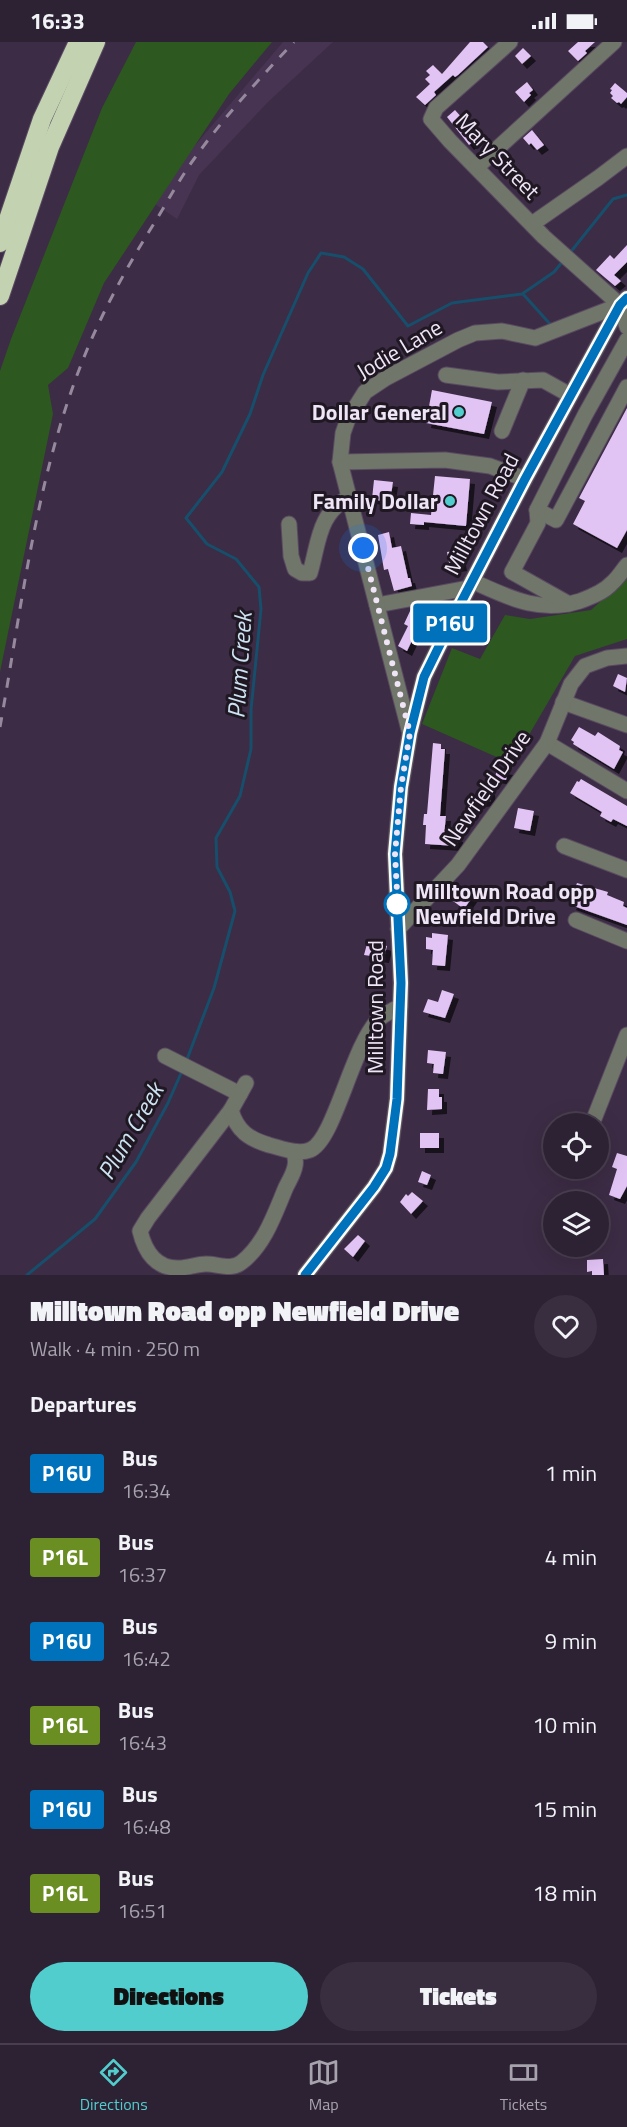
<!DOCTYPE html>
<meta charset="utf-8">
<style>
body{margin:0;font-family:"Titillium Web",sans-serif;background:#392e40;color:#f1f3f6;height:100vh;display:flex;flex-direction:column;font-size:22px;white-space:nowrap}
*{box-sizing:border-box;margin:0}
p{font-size:20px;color:#a7a3ac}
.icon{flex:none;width:33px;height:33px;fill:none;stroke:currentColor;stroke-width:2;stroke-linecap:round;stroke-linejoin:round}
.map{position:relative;height:1233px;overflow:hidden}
.details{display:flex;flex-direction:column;background:#2d2134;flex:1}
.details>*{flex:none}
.badge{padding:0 12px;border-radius:4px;font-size:21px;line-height:39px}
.tools{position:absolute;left:543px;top:1071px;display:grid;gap:12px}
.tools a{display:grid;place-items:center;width:66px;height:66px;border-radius:50%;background:#2d2134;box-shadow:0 6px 24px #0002,0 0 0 2px #483e4f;font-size:30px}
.you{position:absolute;width:30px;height:30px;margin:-15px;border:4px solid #fff;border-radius:50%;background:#1a73e8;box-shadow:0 0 0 9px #1a73e833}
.map>.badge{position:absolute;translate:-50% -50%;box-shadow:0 0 0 3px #fff}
h2{padding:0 30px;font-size:22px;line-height:54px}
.round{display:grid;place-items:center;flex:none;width:63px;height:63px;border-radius:32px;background:#392e40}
.head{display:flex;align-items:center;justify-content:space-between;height:102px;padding:0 30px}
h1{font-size:28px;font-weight:800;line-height:45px}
.action{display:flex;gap:12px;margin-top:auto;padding:12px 30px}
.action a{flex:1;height:69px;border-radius:36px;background:#52cdcd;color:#111;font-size:24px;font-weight:800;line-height:69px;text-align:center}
.action a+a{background:#392e40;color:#f1f3f6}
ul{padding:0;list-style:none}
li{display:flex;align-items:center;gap:18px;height:84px;padding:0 30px}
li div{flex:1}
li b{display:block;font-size:22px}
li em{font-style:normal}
li .badge{min-width:66px;font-weight:700;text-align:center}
.status{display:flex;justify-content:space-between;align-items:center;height:42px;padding:0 30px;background:#2d2134;direction:ltr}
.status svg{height:16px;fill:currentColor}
.tab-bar{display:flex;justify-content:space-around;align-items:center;height:84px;border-top:2px solid #483e4f;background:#2d2134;font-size:16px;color:#a7a3ac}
.tab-bar a{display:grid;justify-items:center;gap:3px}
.tab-bar .active{color:#52cdcd}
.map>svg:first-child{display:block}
.built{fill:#473452}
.green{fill:#2d5820}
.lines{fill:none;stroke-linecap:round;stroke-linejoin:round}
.stream{stroke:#174e6b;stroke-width:3}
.building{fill:#e1c3f4;filter:url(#shadow)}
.minor-casing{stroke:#594a61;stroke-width:17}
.highway-casing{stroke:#594a61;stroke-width:20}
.minor{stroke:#707669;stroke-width:15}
.highway{stroke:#c3d2b1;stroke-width:18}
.rail{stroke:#96899e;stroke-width:3;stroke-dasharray:10 10;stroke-linecap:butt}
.line-casing{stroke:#fff;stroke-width:14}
.line{stroke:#0072bc;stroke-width:9}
.walk{stroke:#efe5f6;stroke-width:6;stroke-dasharray:0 10.8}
.poi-dot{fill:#52cdcd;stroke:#1f1823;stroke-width:2}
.stop-dot{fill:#fff;stroke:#0072bc;stroke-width:3}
.labels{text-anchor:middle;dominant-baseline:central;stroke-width:6;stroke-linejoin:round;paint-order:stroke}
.street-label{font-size:22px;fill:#efe5f6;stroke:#1f1823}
.poi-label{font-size:22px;font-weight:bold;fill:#efe5f6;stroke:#1f1823;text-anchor:end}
.stop-label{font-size:22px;font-weight:bold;fill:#efe5f6;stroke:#1f1823;text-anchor:start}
.water-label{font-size:24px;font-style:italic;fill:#cde3f2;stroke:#1f1823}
</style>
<div class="status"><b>16:33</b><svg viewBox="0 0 49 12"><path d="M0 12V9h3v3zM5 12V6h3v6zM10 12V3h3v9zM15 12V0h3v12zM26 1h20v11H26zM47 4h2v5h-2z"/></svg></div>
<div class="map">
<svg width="627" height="1233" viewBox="0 0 627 1233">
<defs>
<filter id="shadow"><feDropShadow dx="5" dy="5" stdDeviation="0" flood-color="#0009"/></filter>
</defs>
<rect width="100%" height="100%" fill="#3c2c45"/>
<polygon class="built" points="283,0 333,0 268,60 199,133 177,177 155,162 186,114"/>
<g class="green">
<polygon points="136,0 272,0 229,52 104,241 68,326 48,343 53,372 0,630 0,329 11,297 102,66"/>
<polygon points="627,536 627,597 575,614 512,722 422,682 452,606 480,617 505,573 530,577 591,568"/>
</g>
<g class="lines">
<g class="stream">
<polyline points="569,212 613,157 627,153"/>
<polyline points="523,252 550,282"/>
<polyline points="186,1020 214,946 235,869 230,850 217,825 216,796 240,754 251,707 251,668 261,567 259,545 236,517 207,502 186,476 222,430 250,372 263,333 308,231 321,211 344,215 363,227 408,284 452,261 522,252 554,230 563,219"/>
<polyline points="27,1233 95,1177 136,1120 168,1061 182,1029"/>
</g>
</g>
<g class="building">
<polygon points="470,0 483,0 488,5 458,33 455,35 453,33 434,50 436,53 425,63 416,55 430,42 425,37 430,33 426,29 433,23 442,32"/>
<polygon points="578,0 595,0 585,9 587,11 578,19 568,9"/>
<polygon points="523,6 531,14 522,22 515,14"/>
<polygon points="527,40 533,48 529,51 531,53 524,60 515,50"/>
<polygon points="615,41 627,51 627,55 621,62 619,60 617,61 611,56 613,54 610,51 612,48 610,47"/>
<polygon points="455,68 479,95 469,103 447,75"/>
<polygon points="532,88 544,103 537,108 531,101 529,103 523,96"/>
<polygon points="627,203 627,220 614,233 621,239 615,244 596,228 610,213 614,217"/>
<polygon points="432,348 492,360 484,392 426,381"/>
<polygon points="627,366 627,488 617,506 573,482 585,459 579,456"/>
<polygon points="435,434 470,437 466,484 424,480 424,483 410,482 411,471 431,473"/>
<polygon points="374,438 393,440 391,453 383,452 382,459 372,457"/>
<polygon points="389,490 392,506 401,504 408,536 410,536 412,544 394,549 388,527 384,528 378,493"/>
<polygon points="459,508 462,524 450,526 447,510"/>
<polygon points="420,565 432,571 423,591 417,588 407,609 398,604 408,584 404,582 411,567"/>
<polygon points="618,632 627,636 625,650 613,644"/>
<polygon points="579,685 595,694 598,690 620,704 619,708 623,710 614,727 573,702 574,700 571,698"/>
<polygon points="433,701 441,702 441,707 445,707 440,774 446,774 444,793 458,795 457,804 425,802 426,783 423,783 424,772 427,772"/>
<polygon points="497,726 508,728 506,738 495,736"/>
<polygon points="581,737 627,764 627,784 613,777 611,780 600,774 602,770 570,751 577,739 579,740"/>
<polygon points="490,748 491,759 479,760 479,749"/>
<polygon points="518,766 534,769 530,789 514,786"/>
<polygon points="577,841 608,850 607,853 624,860 623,864 627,866 627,883 571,863 572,861 570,860"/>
<polygon points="459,845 473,854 464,867 453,859 456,854 454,852"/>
<polygon points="432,891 448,893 445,924 432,923 433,908 426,907 426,895 432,896"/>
<polygon points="372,900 387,904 384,916 364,913 367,902 371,903"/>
<polygon points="442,948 454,952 445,976 423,970 428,957 438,960"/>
<polygon points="428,1008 446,1010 443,1032 433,1031 434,1022 427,1021"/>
<polygon points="428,1047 439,1047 439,1055 442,1055 442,1067 427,1068"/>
<rect x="420" y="1091" width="19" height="15"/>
<polygon points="617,1111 627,1114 627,1144 620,1157 609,1153 617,1127 612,1125"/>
<polygon points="422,1129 431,1133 427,1143 418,1140"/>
<polygon points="412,1150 423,1159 411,1172 400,1160 406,1152 408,1154"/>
<polygon points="358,1193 365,1199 353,1215 344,1207"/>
<polygon points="603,1217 604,1233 592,1233 592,1229 587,1230 587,1218"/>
</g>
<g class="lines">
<defs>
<g id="minor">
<polyline points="510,0 436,66 431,77 450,99 544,195 620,263 627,285"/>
<polyline points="477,125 614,0"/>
<polyline points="532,182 598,136 627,114"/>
<polyline points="446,333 498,340 543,338 570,353"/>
<polyline points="502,389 523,338"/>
<polyline points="340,420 445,418 490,424 525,437"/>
<polyline points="537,468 556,478 627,345"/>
<path d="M289 482 291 514 295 527 302 531H310C319 500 318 471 350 455"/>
<path d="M472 539C508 555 539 572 580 559 591 555 604 550 612 541 618 536 622 529 627 523"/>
<polyline points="569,562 512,530 538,481 537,468 585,373 627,298"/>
<polyline points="377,563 468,546"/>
<polyline points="563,660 627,683"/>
<polyline points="409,688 340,420 343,391 348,377 365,350 386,336 458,298 475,291 502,289 535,296 620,263"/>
<polyline points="547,701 627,749"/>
<polyline points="564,804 627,828"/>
<polyline points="576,878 627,899"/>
<polyline points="398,887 458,823 547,701 571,642 585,624 607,616 627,614"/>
<polyline points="165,1014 240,1052"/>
<path d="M246 1041 231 1068 148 1176 140 1189C145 1210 156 1227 179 1226 188 1226 197 1222 206 1222 219 1222 231 1229 242 1220 265 1202 275 1171 286 1145 289 1139 294 1131 295 1124 296 1120 295 1114 294 1110"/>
<path d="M231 1068C237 1089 249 1097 269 1103 281 1106 297 1113 310 1108 335 1098 352 1002 380 976 386 971 394 968 400 964"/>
<polyline points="592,1082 627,993"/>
<polyline points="573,1130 574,1126"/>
<polyline points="305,1233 374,1145 386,1126 390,1112 397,1057 401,941 395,812 401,745 410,691 424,635 452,578 525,437 620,263 627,256"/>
</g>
<g id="highway">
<polyline points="0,201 42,77 78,0"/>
<polyline points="0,254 50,105 96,0"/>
</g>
</defs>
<use href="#minor" class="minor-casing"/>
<use href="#highway" class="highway-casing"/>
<use href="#minor" class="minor"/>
<use href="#highway" class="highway"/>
<path class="rail" d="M0 685C21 568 35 447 76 336 97 278 126 226 158 175 170 155 181 135 194 117 224 75 259 37 294 0"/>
</g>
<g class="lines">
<defs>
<polyline id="line" points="305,1233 374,1145 386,1126 390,1112 397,1057 401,941 395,812 401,745 410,691 424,635 452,578 525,437 620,263 627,256"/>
</defs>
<use href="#line" class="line-casing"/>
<use href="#line" class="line"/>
<polyline class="walk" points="363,506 410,691 401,745 395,812 398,868 397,862"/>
</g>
<g class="poi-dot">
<circle cx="459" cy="370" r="6"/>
<circle cx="450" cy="459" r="6"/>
</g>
<circle class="stop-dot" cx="397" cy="862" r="12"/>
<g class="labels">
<g class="street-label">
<text transform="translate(498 114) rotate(46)">Mary Street</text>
<text transform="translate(399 307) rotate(-31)">Jodie Lane</text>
<text transform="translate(481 472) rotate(-62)">Milltown Road</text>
<text transform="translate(486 746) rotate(-55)">Newfield Drive</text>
<text transform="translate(375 965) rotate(-90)">Milltown Road</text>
</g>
<g class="poi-label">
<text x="447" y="370">Dollar General</text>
<text x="438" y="459">Family Dollar</text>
</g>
<g class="stop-label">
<text x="415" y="849">Milltown Road opp<tspan x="415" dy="25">Newfield Drive</tspan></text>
</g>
<g class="water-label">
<text transform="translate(239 623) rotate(-86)">Plum Creek</text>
<text transform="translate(130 1089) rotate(-60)">Plum Creek</text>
</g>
</g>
</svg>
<div class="tools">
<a><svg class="icon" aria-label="locate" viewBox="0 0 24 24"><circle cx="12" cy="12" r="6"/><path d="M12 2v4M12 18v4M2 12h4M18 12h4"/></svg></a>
<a><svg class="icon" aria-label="layers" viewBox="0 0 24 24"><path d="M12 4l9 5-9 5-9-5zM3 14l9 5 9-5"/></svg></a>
</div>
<div class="you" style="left:363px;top:506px"></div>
<b class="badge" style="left:450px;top:581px;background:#0072bc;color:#fff">P16U</b>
</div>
<section class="details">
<div class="head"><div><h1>Milltown Road opp Newfield Drive</h1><p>Walk · 4 min · 250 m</p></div><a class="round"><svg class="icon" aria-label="heart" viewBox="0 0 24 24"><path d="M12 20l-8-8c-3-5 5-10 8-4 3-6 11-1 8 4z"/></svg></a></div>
<h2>Departures</h2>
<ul>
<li><span class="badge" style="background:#0072bc;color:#fff">P16U</span><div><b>Bus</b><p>16:34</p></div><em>1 min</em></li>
<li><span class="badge" style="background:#6b8e23;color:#fff">P16L</span><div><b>Bus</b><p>16:37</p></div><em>4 min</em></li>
<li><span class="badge" style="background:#0072bc;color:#fff">P16U</span><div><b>Bus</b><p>16:42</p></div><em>9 min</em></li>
<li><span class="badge" style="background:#6b8e23;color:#fff">P16L</span><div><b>Bus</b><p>16:43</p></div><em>10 min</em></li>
<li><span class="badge" style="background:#0072bc;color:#fff">P16U</span><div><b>Bus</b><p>16:48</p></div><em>15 min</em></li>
<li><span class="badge" style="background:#6b8e23;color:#fff">P16L</span><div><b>Bus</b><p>16:51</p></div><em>18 min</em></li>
</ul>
<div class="action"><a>Directions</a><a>Tickets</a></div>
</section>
<nav class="tab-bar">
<a class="active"><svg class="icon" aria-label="directions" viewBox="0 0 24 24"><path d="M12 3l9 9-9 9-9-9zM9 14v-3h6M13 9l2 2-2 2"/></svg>Directions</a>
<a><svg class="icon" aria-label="map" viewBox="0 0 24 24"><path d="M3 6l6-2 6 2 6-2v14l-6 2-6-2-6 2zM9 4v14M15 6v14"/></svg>Map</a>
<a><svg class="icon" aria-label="tickets" viewBox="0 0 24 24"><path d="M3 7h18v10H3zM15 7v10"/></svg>Tickets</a>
</nav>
